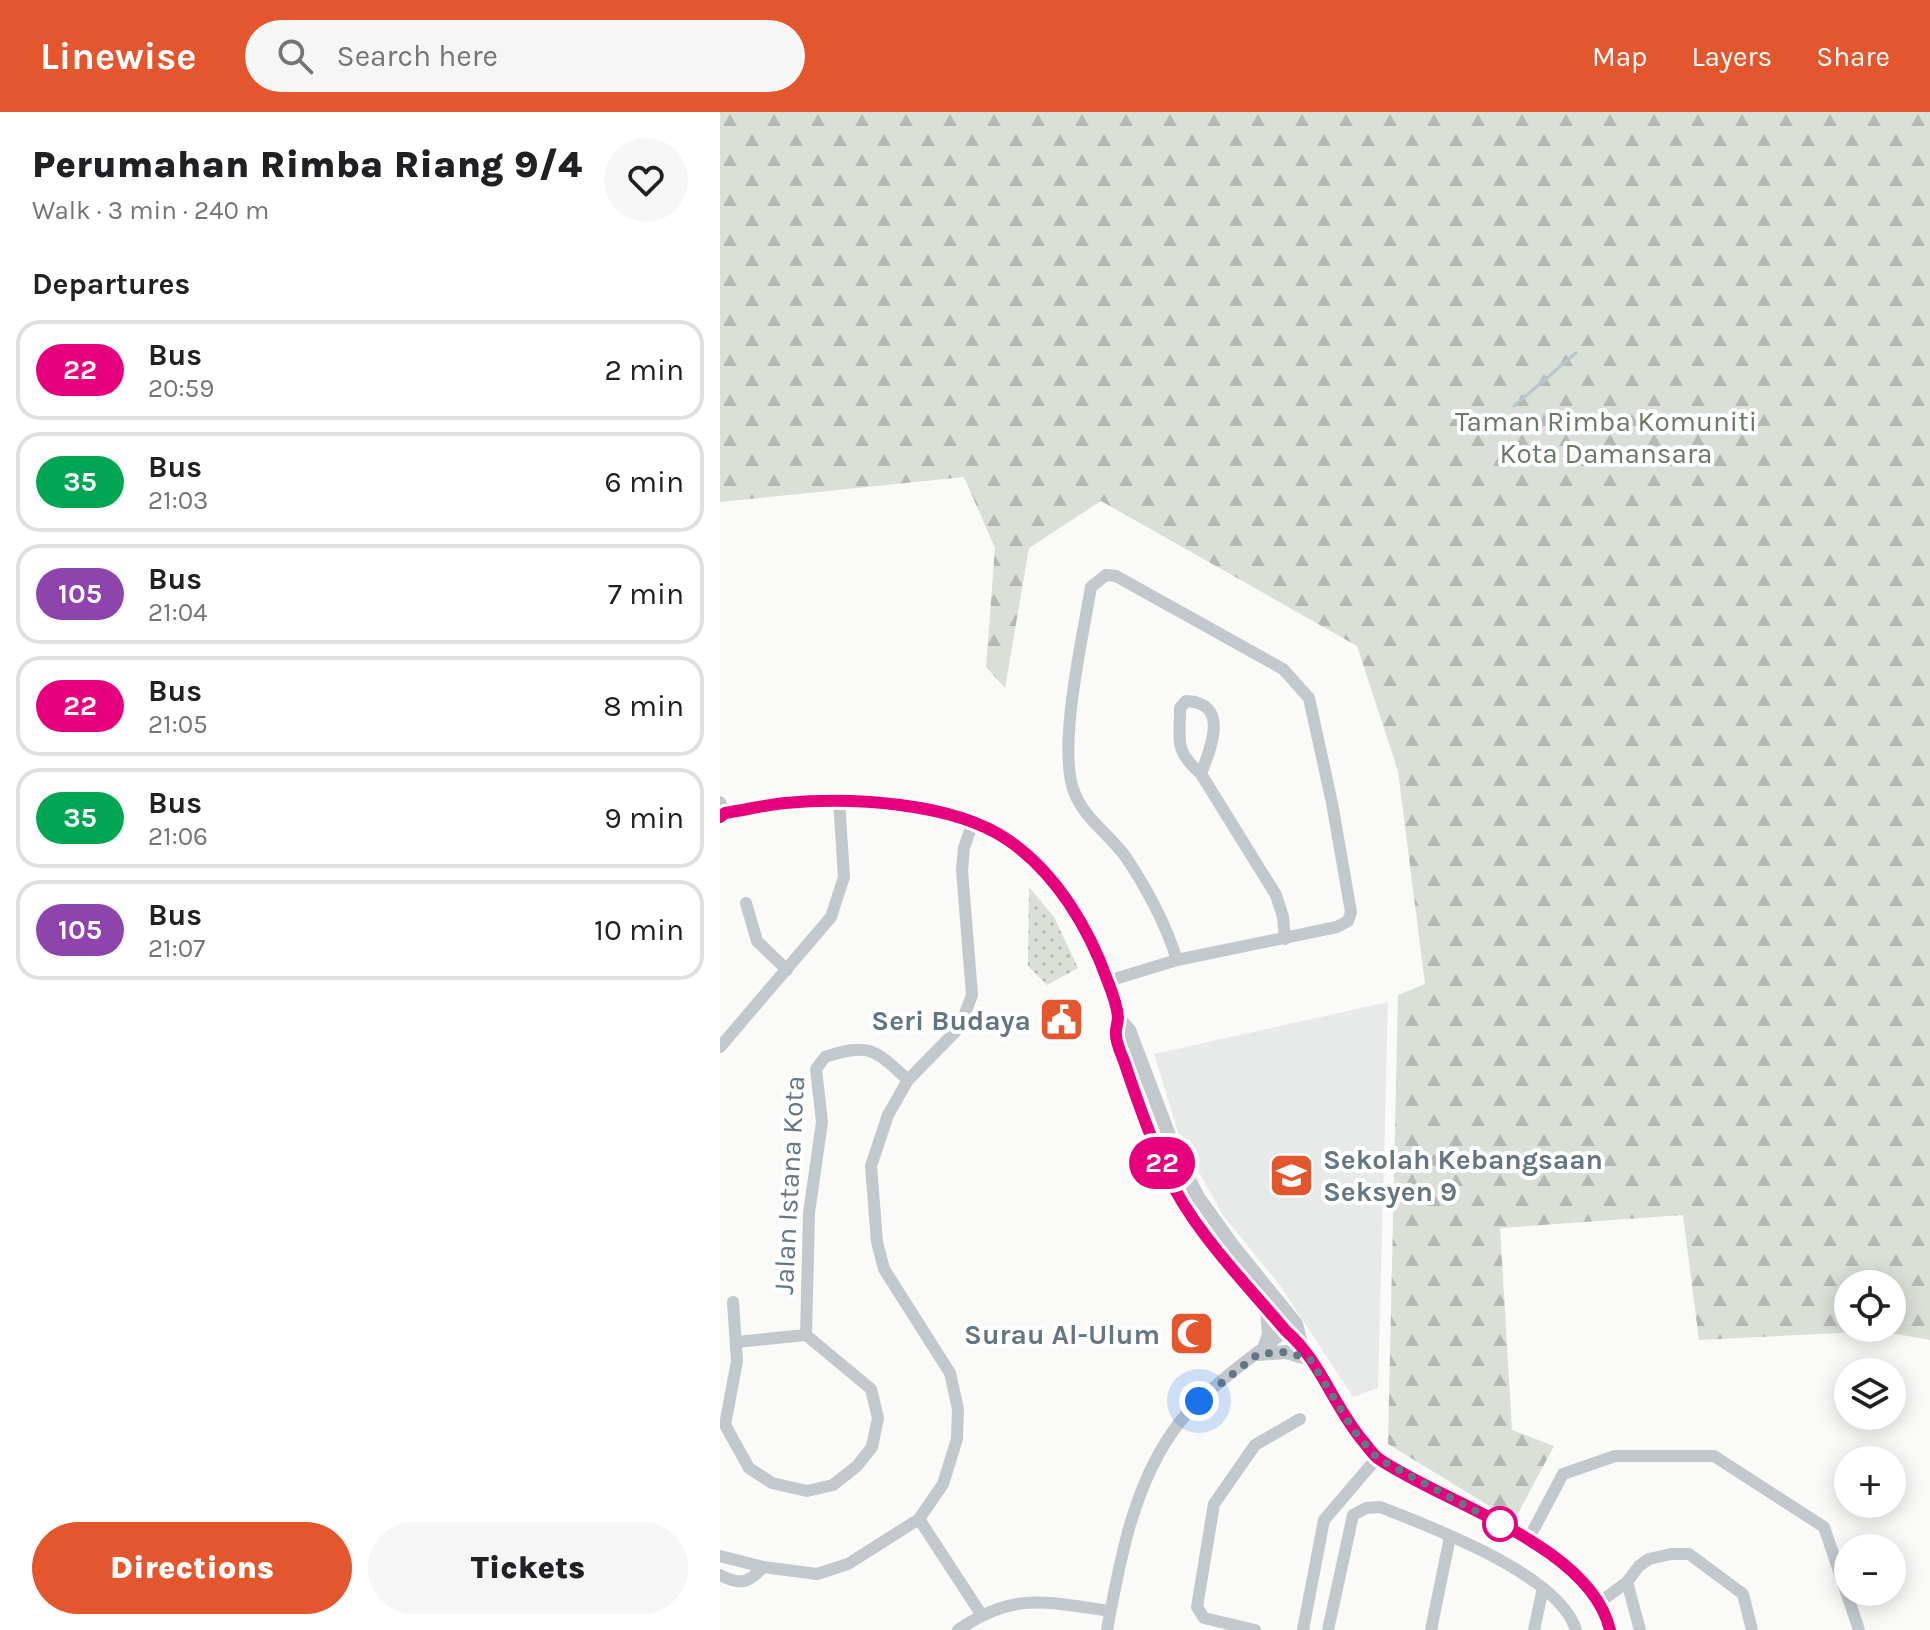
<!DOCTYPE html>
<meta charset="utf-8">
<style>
body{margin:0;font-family:Karla,sans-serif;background:#f6f6f6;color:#202124;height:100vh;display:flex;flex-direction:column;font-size:30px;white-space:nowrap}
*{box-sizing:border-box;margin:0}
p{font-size:26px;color:#757577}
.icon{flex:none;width:44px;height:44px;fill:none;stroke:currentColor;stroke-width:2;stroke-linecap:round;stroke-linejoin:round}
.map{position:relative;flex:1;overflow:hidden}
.sheet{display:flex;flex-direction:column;background:#fff;width:720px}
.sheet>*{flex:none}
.badge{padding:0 16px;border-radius:26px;font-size:28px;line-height:52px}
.buttons{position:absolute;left:1114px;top:1158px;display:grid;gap:16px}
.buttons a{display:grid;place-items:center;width:72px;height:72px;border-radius:50%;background:#fff;box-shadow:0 4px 20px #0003;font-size:40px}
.you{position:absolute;width:40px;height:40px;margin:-20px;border:6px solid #fff;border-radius:50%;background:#1a73e8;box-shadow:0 0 0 12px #1a73e833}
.map>.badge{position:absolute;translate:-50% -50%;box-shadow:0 0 0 4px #fff}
h2{padding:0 32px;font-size:30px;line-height:72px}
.round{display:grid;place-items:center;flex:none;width:84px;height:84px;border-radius:42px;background:#f6f6f6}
.headline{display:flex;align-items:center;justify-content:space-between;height:136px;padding:0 32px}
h1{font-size:38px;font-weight:800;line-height:60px}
.action{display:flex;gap:16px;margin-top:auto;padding:16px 32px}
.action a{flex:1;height:92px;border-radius:48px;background:#e4572e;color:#fff;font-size:32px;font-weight:800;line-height:92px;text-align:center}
.action a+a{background:#f6f6f6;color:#202124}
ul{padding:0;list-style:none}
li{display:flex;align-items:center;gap:24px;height:100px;margin:0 16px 12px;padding:0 16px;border:4px solid #e0e0e0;border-radius:24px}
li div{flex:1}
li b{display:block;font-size:30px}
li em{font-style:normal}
li .badge{min-width:88px;font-weight:700;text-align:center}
header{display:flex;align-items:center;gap:48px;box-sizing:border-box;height:112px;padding:0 40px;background:#e4572e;color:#fff}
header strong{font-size:38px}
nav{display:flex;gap:44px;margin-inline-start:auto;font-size:28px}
.search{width:560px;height:72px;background:#f6f6f6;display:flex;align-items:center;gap:20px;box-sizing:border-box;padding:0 28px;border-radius:44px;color:#757577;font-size:30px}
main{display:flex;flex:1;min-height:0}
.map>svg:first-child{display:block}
.built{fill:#e8e9e9}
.green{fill:url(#green-dots)}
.forest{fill:url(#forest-firs);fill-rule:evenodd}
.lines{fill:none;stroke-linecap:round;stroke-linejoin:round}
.stream{stroke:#bbc7cb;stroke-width:3}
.minor{stroke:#c3c8cc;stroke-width:12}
.tertiary{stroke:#c3c8cc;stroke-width:14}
.line-casing{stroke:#fff;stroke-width:18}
.line{stroke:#e6007e;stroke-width:12}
.walk{stroke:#657683;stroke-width:8;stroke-dasharray:0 14.4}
.stop-dot{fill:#fff;stroke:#e6007e;stroke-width:4}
.labels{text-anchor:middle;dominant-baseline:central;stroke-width:8;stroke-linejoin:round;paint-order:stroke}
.park-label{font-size:28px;fill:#687a64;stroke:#fff}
.poi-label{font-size:28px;font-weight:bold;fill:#657683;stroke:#fff;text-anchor:end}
.street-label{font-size:28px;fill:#657683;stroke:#fff}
</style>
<header>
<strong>Linewise</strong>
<div class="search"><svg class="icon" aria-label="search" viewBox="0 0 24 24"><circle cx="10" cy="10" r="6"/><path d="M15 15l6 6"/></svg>Search here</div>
<nav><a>Map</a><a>Layers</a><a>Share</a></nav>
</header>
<main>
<section class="sheet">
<div class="headline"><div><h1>Perumahan Rimba Riang 9/4</h1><p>Walk · 3 min · 240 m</p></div><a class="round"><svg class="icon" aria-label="heart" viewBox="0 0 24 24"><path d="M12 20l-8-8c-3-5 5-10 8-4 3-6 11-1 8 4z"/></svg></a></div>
<h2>Departures</h2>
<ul>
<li><span class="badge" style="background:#e6007e;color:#fff">22</span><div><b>Bus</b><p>20:59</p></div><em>2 min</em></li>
<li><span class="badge" style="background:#00a651;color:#fff">35</span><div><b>Bus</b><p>21:03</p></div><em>6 min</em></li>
<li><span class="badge" style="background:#8e44ad;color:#fff">105</span><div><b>Bus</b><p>21:04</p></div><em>7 min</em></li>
<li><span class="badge" style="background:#e6007e;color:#fff">22</span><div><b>Bus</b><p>21:05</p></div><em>8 min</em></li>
<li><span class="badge" style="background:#00a651;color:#fff">35</span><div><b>Bus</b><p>21:06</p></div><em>9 min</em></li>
<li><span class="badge" style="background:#8e44ad;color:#fff">105</span><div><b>Bus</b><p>21:07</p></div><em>10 min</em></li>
</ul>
<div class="action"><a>Directions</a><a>Tickets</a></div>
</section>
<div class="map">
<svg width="1210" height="1518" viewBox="0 0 1210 1518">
<defs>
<pattern id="green-dots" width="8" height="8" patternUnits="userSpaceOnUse" patternTransform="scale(2)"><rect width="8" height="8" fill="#dadfd7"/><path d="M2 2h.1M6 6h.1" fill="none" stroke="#b4b9b4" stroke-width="1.8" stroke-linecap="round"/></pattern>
<pattern id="forest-firs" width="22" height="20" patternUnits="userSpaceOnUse" patternTransform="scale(2)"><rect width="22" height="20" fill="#dadfd7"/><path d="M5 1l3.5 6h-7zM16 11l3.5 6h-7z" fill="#b4b9b4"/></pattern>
</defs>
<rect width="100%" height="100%" fill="#fafaf8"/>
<polygon class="built" points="668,890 658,1276 633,1285 561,1175 502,1102 459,1023 434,942"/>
<polygon class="green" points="309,775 334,805 358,856 327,873 308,854"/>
<path class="forest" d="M0 0H1210V1228L1160 1219 979 1228 963 1103 780 1116 792 1318 834 1334 794 1409 668 1332 678 883 705 872 678 659 637 534 381 389 309 436 285 576 266 555 275 436 244 365 0 390ZM1128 1172H1172V1216H1128Z"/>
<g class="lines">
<polyline class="stream" points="794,294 856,241"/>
<g class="minor">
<path d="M386 463 396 464 563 557 589 586 612 691 631 800 628 809 617 815 457 848C446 813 426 775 405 744 390 723 365 707 355 682 336 640 363 524 371 475Z"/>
<path d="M481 662C490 637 511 591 466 589L460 596C460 630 454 638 481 662L556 783 563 805 565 827"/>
<polyline points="0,690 5,701"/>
<polyline points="26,791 37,829 67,858"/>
<polyline points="388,869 457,848"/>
<polyline points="0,935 111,805 124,765 119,689"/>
<path d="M13 1190 17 1249 5 1313 29 1356 52 1371 87 1379 113 1373 137 1354 152 1335 158 1306 151 1277 86 1223 89 1101 102 1010 96 957 105 945C150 930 155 938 188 968"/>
<polyline points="16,1230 86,1223"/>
<polyline points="199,1407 261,1502"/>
<polyline points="808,1428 843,1362 895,1344 994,1344 1104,1415 1139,1518"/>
<polyline points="0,1444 43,1455 97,1462 128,1452 199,1407 223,1372 237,1327 238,1297 230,1261 164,1157 157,1130 151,1054 168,1003 188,968 240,915 252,883 242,758 244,736 253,710"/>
<path d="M0 1463C20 1473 28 1472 43 1455"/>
<polyline points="907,1470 920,1518"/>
<polyline points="880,1490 907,1470 919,1454 929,1447 951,1442 969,1442 1023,1482 1032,1518"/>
<path d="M238 1518C295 1479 326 1490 390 1499"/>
<path d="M387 1518C400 1447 414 1369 459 1311 485 1277 536 1242 571 1215"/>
<polyline points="535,1518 484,1506 477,1495 494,1392 535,1333 580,1307"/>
<polyline points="583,1518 604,1408 657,1346"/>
<path d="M608 1518 633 1403 646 1396 660 1395C711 1415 839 1462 856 1518"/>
<polyline points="711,1518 730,1425"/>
<polyline points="814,1518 823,1476"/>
</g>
<g class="tertiary">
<path d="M0 705 5 701 63 691 119 689 187 693 253 710 289 729 334 769 364 816 388 869 398 906 396 923 415 983 446 1060 465 1094 484 1121 566 1219C603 1250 618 1307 655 1343 667 1355 688 1362 703 1370 763 1403 873 1445 890 1518"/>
<polyline points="398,906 409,918 458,1047 478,1085 513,1134 576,1212 581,1231"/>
<polyline points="544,1237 549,1222 547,1198"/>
<polyline points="538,1242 566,1240 590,1247"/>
</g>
</g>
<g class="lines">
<defs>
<path id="line" d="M0 705 5 701C25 698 45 693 65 691 130 685 233 690 288 728 336 761 369 816 388 870 392 880 397 894 398 905 398 911 395 917 396 923 396 932 402 943 405 952 417 988 430 1025 446 1060 474 1120 524 1169 566 1219 600 1248 614 1295 643 1329 648 1335 653 1343 659 1347 725 1392 870 1433 890 1518"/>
</defs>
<use href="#line" class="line-casing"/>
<use href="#line" class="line"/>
<polyline class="walk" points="479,1289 538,1242 566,1240 590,1247 634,1319 657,1346 780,1412"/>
</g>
<defs>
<symbol id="civic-square" viewBox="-11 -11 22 22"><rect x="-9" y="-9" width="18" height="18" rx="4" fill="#e4572e" stroke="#fff"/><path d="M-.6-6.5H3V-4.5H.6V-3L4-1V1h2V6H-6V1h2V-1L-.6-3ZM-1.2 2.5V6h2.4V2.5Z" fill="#fff"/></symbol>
<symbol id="school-square" viewBox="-11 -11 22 22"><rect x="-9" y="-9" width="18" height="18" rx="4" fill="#e4572e" stroke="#fff"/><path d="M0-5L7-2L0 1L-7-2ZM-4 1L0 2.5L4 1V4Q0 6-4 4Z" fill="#fff"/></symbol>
<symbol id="mosque-square" viewBox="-11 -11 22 22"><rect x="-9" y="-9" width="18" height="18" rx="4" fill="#e4572e" stroke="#fff"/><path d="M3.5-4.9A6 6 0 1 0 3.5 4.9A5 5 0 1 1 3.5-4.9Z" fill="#fff"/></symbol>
</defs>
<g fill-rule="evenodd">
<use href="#civic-square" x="316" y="882" width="51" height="51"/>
<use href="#school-square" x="546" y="1038" width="51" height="51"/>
<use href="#mosque-square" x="446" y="1196" width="51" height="51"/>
</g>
<circle class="stop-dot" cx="780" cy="1412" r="16"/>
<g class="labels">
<g class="park-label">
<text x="886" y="309">Taman Rimba Komuniti<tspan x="886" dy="32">Kota Damansara</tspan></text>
</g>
<g class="poi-label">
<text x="311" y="908">Seri Budaya</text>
<text x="603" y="1047" text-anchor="start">Sekolah Kebangsaan<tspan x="603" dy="32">Seksyen 9</tspan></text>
<text x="440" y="1222">Surau Al-Ulum</text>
</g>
<g class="street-label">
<text transform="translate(69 1073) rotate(-87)">Jalan Istana Kota</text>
</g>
</g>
</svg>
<div class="buttons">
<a><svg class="icon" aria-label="locate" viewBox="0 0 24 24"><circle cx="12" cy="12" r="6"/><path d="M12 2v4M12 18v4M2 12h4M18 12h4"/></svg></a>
<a><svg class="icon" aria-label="layers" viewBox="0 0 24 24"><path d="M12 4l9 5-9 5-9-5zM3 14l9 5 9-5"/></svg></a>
<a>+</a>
<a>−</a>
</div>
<div class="you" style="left:479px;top:1289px"></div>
<b class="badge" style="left:442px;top:1051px;background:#e6007e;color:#fff">22</b>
</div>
</main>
